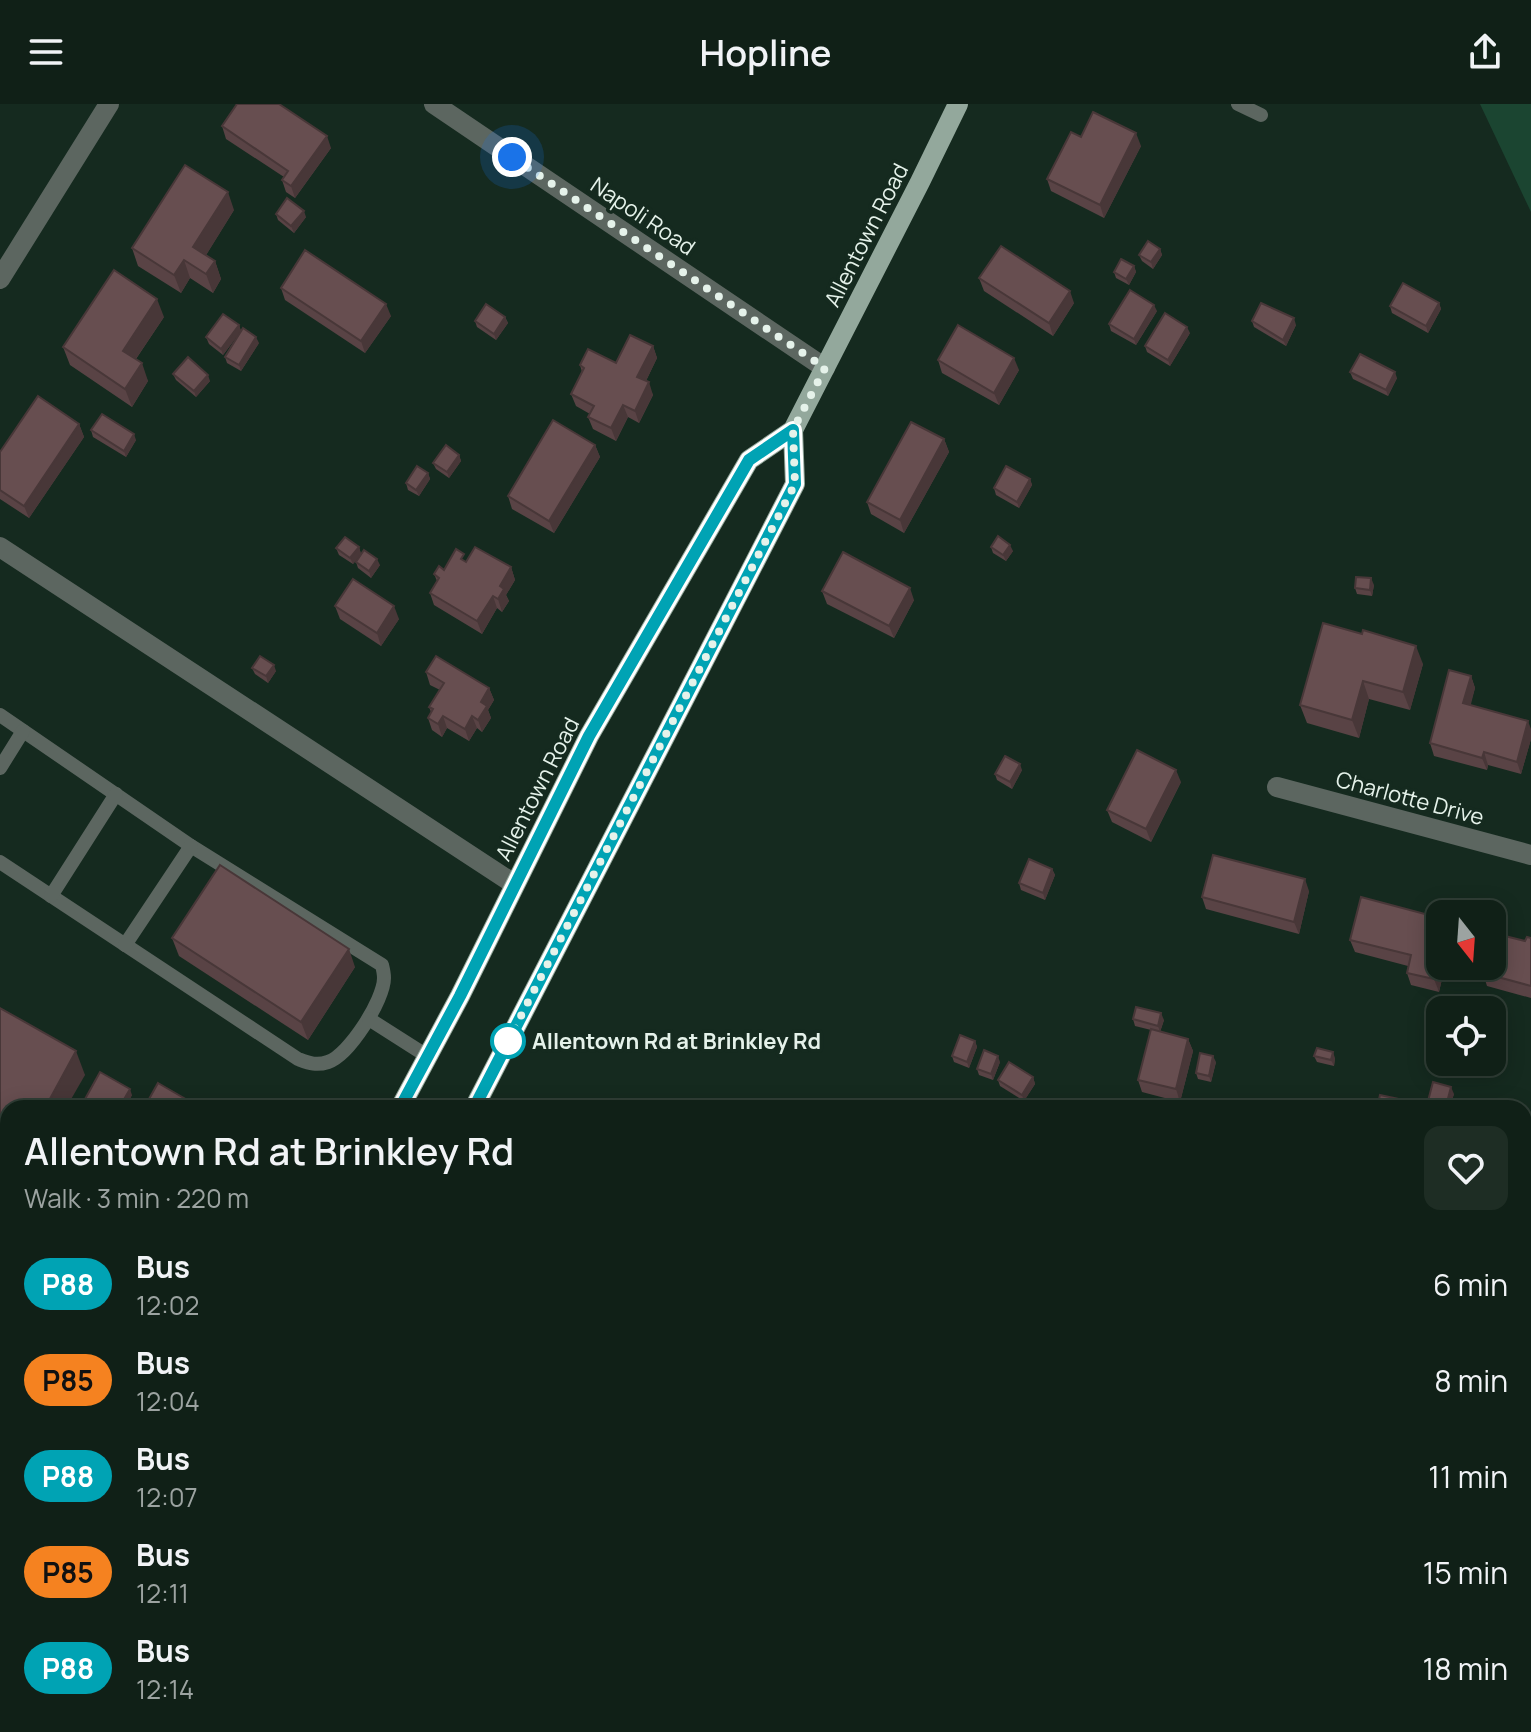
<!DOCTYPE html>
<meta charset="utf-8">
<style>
body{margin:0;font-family:Manrope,sans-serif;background:#1e2d24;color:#f1f3f6;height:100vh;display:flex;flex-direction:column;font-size:30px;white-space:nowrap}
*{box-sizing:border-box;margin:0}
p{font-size:26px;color:#9ca3a1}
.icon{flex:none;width:44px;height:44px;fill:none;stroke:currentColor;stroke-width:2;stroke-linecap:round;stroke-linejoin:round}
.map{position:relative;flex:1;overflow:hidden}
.sheet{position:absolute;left:0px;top:996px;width:1532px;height:632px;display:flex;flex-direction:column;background:#102017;border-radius:24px 24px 0 0;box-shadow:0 4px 20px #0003,0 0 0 2px #303e36}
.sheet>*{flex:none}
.badge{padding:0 16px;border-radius:26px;font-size:28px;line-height:52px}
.needle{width:52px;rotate:163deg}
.fabs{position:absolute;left:1426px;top:796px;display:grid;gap:16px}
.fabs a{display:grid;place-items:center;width:80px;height:80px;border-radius:16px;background:#102017;box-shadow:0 4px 20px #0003,0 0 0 2px #303e36;font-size:40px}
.you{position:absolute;width:40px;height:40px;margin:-20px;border:6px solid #fff;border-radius:50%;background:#1a73e8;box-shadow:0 0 0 12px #1a73e833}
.map>.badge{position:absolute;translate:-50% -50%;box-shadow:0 0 0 4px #fff}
.round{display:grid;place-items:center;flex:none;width:84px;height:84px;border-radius:16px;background:#1e2d24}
.summary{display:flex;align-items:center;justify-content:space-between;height:136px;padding:0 24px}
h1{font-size:38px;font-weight:600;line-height:60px}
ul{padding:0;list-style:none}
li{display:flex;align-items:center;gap:24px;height:96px;padding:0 24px}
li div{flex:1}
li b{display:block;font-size:30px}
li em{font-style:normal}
li .badge{min-width:88px;font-weight:700;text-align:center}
header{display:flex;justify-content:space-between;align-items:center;height:104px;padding:0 24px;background:#102017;font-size:36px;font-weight:600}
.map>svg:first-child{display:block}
.green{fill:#1b4531}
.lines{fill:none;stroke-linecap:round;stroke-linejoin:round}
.lane{stroke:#5c6660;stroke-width:14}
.street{stroke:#5c6660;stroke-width:20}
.secondary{stroke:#7b8b82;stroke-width:20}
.primary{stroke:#93a89c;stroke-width:20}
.wall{fill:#594345}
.shaded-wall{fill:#483738}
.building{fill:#674e50;stroke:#483738;stroke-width:2}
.line-casing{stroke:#fff;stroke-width:18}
.line{stroke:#00a3b4;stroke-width:12}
.walk{stroke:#e5f2ea;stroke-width:8;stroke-dasharray:0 14.4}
.stop-dot{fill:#fff;stroke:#00a3b4;stroke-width:4}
.labels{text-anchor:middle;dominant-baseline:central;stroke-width:7;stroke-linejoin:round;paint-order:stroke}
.street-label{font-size:22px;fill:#e5f2ea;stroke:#152a1f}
.stop-label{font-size:22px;font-weight:bold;fill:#e5f2ea;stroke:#152a1f;text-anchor:start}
</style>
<header><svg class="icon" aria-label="menu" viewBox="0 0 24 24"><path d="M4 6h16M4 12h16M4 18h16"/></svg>Hopline<svg class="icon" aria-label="share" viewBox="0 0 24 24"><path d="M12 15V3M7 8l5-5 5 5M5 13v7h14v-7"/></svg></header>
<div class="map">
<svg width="1531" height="1628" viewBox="0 0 1531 1628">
<rect width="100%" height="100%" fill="#152a1f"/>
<polygon class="green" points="1480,0 1531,0 1531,108"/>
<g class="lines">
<g class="lane">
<polyline points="1238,0 1261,11"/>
<path d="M0 611 191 742 382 861C383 865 384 869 384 874 384 896 349 951 328 958 316 962 309 959 298 955L0 758"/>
<polyline points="0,664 23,627"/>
<polyline points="51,792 116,690"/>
<polyline points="125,841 191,742"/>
<polyline points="369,915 427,952"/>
<polyline points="0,1617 26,1628"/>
</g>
<g class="street">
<polyline points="434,0 825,264"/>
<polyline points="0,175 109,0"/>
<polyline points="0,443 514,780"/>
<polyline points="1277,683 1531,751"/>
<polyline points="1427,1620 1427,1628"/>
</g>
<polyline class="secondary" points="1524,1329 1531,1330"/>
<g class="primary">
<polyline points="400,1004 460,892 589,632 749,356 793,326 920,78 958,0"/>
<polyline points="474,1004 795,380 793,326"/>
<polyline points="133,1628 137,1620"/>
</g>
</g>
<g class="wall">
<polygon points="222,22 331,44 295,94 286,88 282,76 284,73 226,35"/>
<polygon points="1081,33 1141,42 1104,114 1051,87 1047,75"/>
<polygon points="234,106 206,151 215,157 221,175 213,189 190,174 181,189 138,162 132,144"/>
<polygon points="276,110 306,113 294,129 278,116"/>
<polygon points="1160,145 1162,151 1153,165 1142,157 1139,151"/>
<polygon points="1134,162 1136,168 1129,181 1116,174 1114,168"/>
<polygon points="979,174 1074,199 1053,232 984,187"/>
<polygon points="281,184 391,212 365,249 285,196"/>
<polygon points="1439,199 1441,205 1428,229 1392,209 1390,202"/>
<polygon points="1157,207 1136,241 1111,227 1109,220"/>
<polygon points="164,213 136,255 148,277 132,303 70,261 63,243"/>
<polygon points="505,213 508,219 496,236 477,223 475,217"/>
<polygon points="1252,217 1296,221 1286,242 1254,223"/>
<polygon points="239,221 241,227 223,251 209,240 206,233"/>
<polygon points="1190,229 1170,262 1147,248 1145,242"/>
<polygon points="259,239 241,267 227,259 225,253"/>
<polygon points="653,242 657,254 646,277 653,291 639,319 628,313 616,337 593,325 588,313 590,310 576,302 571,290 582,268 580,261 616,259"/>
<polygon points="938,256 1019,266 999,301 942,269"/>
<polygon points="1350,268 1397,274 1388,292 1353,275"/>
<polygon points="173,270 210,277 196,293 176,276"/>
<polygon points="79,320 84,333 29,414 0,395 0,348"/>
<polygon points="91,326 136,336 126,353 93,333"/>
<polygon points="944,335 949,348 904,429 871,410 867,398"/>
<polygon points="595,341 600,353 554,429 512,405 508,392"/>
<polygon points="459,351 461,357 449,374 436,365 433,359"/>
<polygon points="428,369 430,375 419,392 408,386 406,379"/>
<polygon points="1030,375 1032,381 1019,404 996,391 994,384"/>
<polygon points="359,443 361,450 353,460 339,451 336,444"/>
<polygon points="991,443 1013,447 1006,457 993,449"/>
<polygon points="467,457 511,463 515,476 506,491 509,497 502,508 497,504 482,530 434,501 430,489 437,477 434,470"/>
<polygon points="356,458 380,461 371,474 358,464"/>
<polygon points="1374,481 1372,492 1357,490 1355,484"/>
<polygon points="822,487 914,496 894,534 827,500"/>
<polygon points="335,502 399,515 381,542 340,515"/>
<polygon points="1323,519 1423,560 1410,606 1369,595 1359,634 1307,619 1300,601"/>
<polygon points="252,564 276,567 268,579 255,570"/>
<polygon points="426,568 489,584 494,596 488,606 491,614 482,628 477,624 469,637 447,624 442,633 432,626 428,614 431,608 429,603 440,586 430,581"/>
<polygon points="1471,572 1475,584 1470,601 1531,625 1531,635 1521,670 1488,661 1487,666 1434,652 1430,639"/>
<polygon points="1022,666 1012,685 997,676 995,670"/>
<polygon points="1181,678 1151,738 1112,718 1107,706"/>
<polygon points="1052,765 1055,771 1045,796 1021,786 1019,779"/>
<polygon points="1309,787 1299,830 1206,805 1202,793"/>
<polygon points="1361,793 1440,862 1445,862 1439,888 1411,881 1407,869 1408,862 1355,848 1350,836"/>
<polygon points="172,834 355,863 308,936 179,852"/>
<polygon points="1531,834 1531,894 1487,882 1483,869 1525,837"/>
<polygon points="0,904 85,971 8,1004 8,1105 0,1100"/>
<polygon points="1133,915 1164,916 1160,928 1188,935 1193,947 1180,998 1142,988 1138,976 1151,926 1135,922"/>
<polygon points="975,937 977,943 969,964 954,958 952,952"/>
<polygon points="1314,952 1335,954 1334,962 1317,958"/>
<polygon points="1000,958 993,976 979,971 977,965"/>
<polygon points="1216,958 1211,978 1198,975 1196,969"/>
<polygon points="1033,973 1035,980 1024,997 1000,982 998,976"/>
<polygon points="1454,990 1449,1004 1430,1003 1428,997"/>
<polygon points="132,991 125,1004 88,1004 86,1003 84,997"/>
<polygon points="1524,1129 1531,1131 1531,1230 1524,1229"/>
<polygon points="8,1219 8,1391 0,1386 0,1233"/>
<polygon points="1524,1487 1531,1487 1531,1570 1524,1571"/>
<polygon points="1180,1620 1200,1620 1201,1625 1183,1626"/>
<polygon points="1349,1620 1349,1628 1300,1628 1299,1625"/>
</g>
<g class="shaded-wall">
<polygon points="1136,29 1141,42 1104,114 1100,101"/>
<polygon points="327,32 331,44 295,94 291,82"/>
<polygon points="228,88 234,106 200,161 193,143"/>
<polygon points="304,107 306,113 294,129 291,122"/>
<polygon points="1160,145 1162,151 1153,165 1151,158"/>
<polygon points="184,156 190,174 181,189 174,171"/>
<polygon points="215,157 221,175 213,189 206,170"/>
<polygon points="1134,162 1136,168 1129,181 1126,175"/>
<polygon points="1070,187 1074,199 1053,232 1049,219"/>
<polygon points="157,195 164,213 129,265 123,247"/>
<polygon points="1439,199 1441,205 1428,229 1426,222"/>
<polygon points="386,200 391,212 365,249 361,237"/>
<polygon points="1154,201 1157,207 1136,241 1134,235"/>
<polygon points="505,213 508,219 496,236 494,230"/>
<polygon points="1294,214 1296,221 1286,242 1283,236"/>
<polygon points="239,221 241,227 223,251 221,245"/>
<polygon points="1187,223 1190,229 1170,262 1168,256"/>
<polygon points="256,233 259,239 241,267 239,261"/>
<polygon points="653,242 657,254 642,285 637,273"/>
<polygon points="1014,254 1019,266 999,301 994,289"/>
<polygon points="142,259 148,277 132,303 125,285"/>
<polygon points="1395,268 1397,274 1388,292 1386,286"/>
<polygon points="208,271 210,277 196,293 194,287"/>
<polygon points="649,278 653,291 639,319 635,307"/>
<polygon points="623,301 628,313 616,337 611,324"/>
<polygon points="79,320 84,333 29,414 24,402"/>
<polygon points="134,330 136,336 126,353 124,347"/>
<polygon points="944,335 949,348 904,429 900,416"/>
<polygon points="595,341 600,353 554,429 549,417"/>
<polygon points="459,351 461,357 449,374 447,368"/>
<polygon points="428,369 430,375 419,392 416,386"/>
<polygon points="1030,375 1032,381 1019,404 1017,398"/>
<polygon points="1010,441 1013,447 1006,457 1003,451"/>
<polygon points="359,443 361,450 353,460 350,454"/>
<polygon points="377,455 380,461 371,474 369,467"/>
<polygon points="511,463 515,476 506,491 509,497 502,508 498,495 500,482"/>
<polygon points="1371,474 1374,481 1372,492 1370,486"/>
<polygon points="910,484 914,496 894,534 889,522"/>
<polygon points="493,492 497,504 482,530 477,517"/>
<polygon points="394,502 399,515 381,542 377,529"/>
<polygon points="1416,542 1423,560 1410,606 1403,588"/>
<polygon points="274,561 276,567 268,579 266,572"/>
<polygon points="1471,572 1475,584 1468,612 1463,599"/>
<polygon points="1363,577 1369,595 1359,634 1352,616"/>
<polygon points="489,584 494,596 488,606 491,614 482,628 478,616 481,598"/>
<polygon points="443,612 447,624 442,633 438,620"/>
<polygon points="472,612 477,624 469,637 465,625"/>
<polygon points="1528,617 1531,625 1531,635 1521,670 1517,658"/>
<polygon points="1484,648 1488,661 1487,666 1482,654"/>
<polygon points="1020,660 1022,666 1012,685 1010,678"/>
<polygon points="1176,666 1181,678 1151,738 1146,725"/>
<polygon points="1052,765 1055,771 1045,796 1043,789"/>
<polygon points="1305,775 1309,787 1299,830 1294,818"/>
<polygon points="349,845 355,863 308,936 301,918"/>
<polygon points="1440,851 1440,862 1445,862 1439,888 1434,875"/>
<polygon points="1161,909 1164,916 1160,928 1158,922"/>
<polygon points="1188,935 1193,947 1180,998 1176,985"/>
<polygon points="975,937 977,943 969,964 967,958"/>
<polygon points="76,947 85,971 66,1004 44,1004"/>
<polygon points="1333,948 1335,954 1334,962 1331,956"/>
<polygon points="998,952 1000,958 993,976 991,970"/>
<polygon points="1213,952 1216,958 1211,978 1209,972"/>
<polygon points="1033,973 1035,980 1024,997 1022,991"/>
<polygon points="1451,983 1454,990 1449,1004 1446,1004 1446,1002"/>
<polygon points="130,985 132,991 125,1004 119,1004"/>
<polygon points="1345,1620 1349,1620 1349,1628 1346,1628"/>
</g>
<g class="building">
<polygon points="237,0 279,0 327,32 291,82 282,76 288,67 222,22"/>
<polygon points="1093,8 1136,29 1100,101 1047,75 1071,28 1081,33"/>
<polygon points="185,61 228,88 193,143 215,157 206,170 184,156 174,171 132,144"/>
<polygon points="287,94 304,107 291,122 276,110"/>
<polygon points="1148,137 1160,145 1151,158 1139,151"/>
<polygon points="1001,142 1070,187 1049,219 979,174"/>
<polygon points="305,146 386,200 361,237 281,184"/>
<polygon points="1121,155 1134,162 1126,175 1114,168"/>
<polygon points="114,166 157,195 123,247 142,259 125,285 63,243"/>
<polygon points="1403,179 1439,199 1426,222 1390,202"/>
<polygon points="1130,186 1154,201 1134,235 1109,220"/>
<polygon points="1261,199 1294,214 1283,236 1252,217"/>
<polygon points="486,200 505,213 494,230 475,217"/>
<polygon points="1165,209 1187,223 1168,256 1145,242"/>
<polygon points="223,210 239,221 221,245 206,233"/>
<polygon points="958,221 1014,254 994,289 938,256"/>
<polygon points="243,224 256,233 239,261 225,253"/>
<polygon points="630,231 653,242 637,273 649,278 635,307 623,301 611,324 588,313 594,302 571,290 584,264 580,261 588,245 616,259"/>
<polygon points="1360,250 1395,268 1386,286 1350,268"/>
<polygon points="188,253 208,271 194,287 173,270"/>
<polygon points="38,292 79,320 24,402 0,386 0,348"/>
<polygon points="102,310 134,330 124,347 91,326"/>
<polygon points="553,316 595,341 549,417 508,392"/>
<polygon points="911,318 944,335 900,416 867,398"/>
<polygon points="446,341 459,351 447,368 433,359"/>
<polygon points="417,362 428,369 416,386 406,379"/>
<polygon points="1006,362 1030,375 1017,398 994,384"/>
<polygon points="998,432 1010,441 1003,451 991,443"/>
<polygon points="345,433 359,443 350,454 336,444"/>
<polygon points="475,443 511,463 500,482 504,485 498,495 493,492 477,517 430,489 439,474 434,470 439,462 444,466 456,445 464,450 461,455 466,458"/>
<polygon points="364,446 377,455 369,467 356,458"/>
<polygon points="843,448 910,484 889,522 822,487"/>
<polygon points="1356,473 1371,474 1370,486 1355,484"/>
<polygon points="353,475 394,502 377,529 335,502"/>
<polygon points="1323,519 1362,530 1363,526 1416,542 1403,588 1363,577 1352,616 1300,601"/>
<polygon points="260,552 274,561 266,572 252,564"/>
<polygon points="436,552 489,584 481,598 487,602 478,616 472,612 465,625 443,612 438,620 428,614 433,605 429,603 444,579 426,568"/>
<polygon points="1449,566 1471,572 1463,599 1528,617 1517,658 1484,648 1482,654 1430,639"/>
<polygon points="1137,646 1176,666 1146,725 1107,706"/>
<polygon points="1005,652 1020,660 1010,678 995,670"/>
<polygon points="1213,751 1305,775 1294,818 1202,793"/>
<polygon points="1029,755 1052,765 1043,789 1019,779"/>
<polygon points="220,761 349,845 301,918 172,834"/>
<polygon points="1361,793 1440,814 1440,851 1434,875 1407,869 1411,851 1350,836"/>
<polygon points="1493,829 1525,837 1527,833 1531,834 1531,882 1483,869 1485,862 1492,862 1492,834"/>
<polygon points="1136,903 1161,909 1158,922 1133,915"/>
<polygon points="0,904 76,947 45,1004 8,1004 8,1086 0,1082"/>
<polygon points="1151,925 1188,935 1176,985 1138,976"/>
<polygon points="960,931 975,937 967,958 952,952"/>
<polygon points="1317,944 1333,948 1331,956 1314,952"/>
<polygon points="984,946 998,952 991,970 977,965"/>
<polygon points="1200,949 1213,952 1209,972 1196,969"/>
<polygon points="1009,958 1033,973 1022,991 998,976"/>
<polygon points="100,968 130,985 119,1004 96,1004 84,997"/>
<polygon points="1433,978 1451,983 1446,1002 1428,997"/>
<polygon points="158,979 201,1004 144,1004"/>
<polygon points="1380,991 1399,995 1398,1004 1377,1004"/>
<polygon points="56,996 71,1004 52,1004"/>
<polygon points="1524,1129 1531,1131 1531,1214 1524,1212"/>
<polygon points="8,1219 8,1372 0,1367 0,1233"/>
<rect x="1524" y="1487" width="7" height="71"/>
<polygon points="1531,1593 1531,1628 1498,1628 1498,1620 1524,1620 1524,1594"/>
<polygon points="1299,1620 1345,1620 1345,1624 1299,1625"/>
</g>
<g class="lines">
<defs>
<polyline id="line" points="400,1004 460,892 589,632 749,356 793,326 795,380 474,1004"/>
</defs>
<use href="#line" class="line-casing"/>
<use href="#line" class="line"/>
<polyline class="walk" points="508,937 795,380 793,326 825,264 512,53"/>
</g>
<circle class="stop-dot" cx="508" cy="937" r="16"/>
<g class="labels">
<g class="street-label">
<text transform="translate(643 112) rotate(34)">Napoli Road</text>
<text transform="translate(866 131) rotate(-63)">Allentown Road</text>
<text transform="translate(537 685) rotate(-63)">Allentown Road</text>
<text transform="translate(1410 694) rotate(15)">Charlotte Drive</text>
</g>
<g class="stop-label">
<text x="532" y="937">Allentown Rd at Brinkley Rd</text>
</g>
</g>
</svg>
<div class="fabs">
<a><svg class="needle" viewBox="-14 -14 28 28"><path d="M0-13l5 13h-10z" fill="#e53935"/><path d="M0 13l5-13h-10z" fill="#9ca3a1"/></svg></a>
<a><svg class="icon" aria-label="locate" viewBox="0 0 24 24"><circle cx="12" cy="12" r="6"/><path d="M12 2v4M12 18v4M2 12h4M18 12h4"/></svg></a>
</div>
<div class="you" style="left:512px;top:53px"></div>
<section class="sheet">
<div class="summary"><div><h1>Allentown Rd at Brinkley Rd</h1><p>Walk · 3 min · 220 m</p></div><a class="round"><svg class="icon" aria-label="heart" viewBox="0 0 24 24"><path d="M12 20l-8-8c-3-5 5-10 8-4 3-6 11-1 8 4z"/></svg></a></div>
<ul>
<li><span class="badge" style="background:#00a3b4;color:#fff">P88</span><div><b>Bus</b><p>12:02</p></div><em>6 min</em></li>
<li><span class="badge" style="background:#f58220;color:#111">P85</span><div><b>Bus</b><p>12:04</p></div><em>8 min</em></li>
<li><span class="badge" style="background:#00a3b4;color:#fff">P88</span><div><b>Bus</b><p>12:07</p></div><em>11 min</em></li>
<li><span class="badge" style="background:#f58220;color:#111">P85</span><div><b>Bus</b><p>12:11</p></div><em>15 min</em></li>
<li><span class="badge" style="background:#00a3b4;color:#fff">P88</span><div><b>Bus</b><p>12:14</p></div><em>18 min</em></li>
</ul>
</section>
</div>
